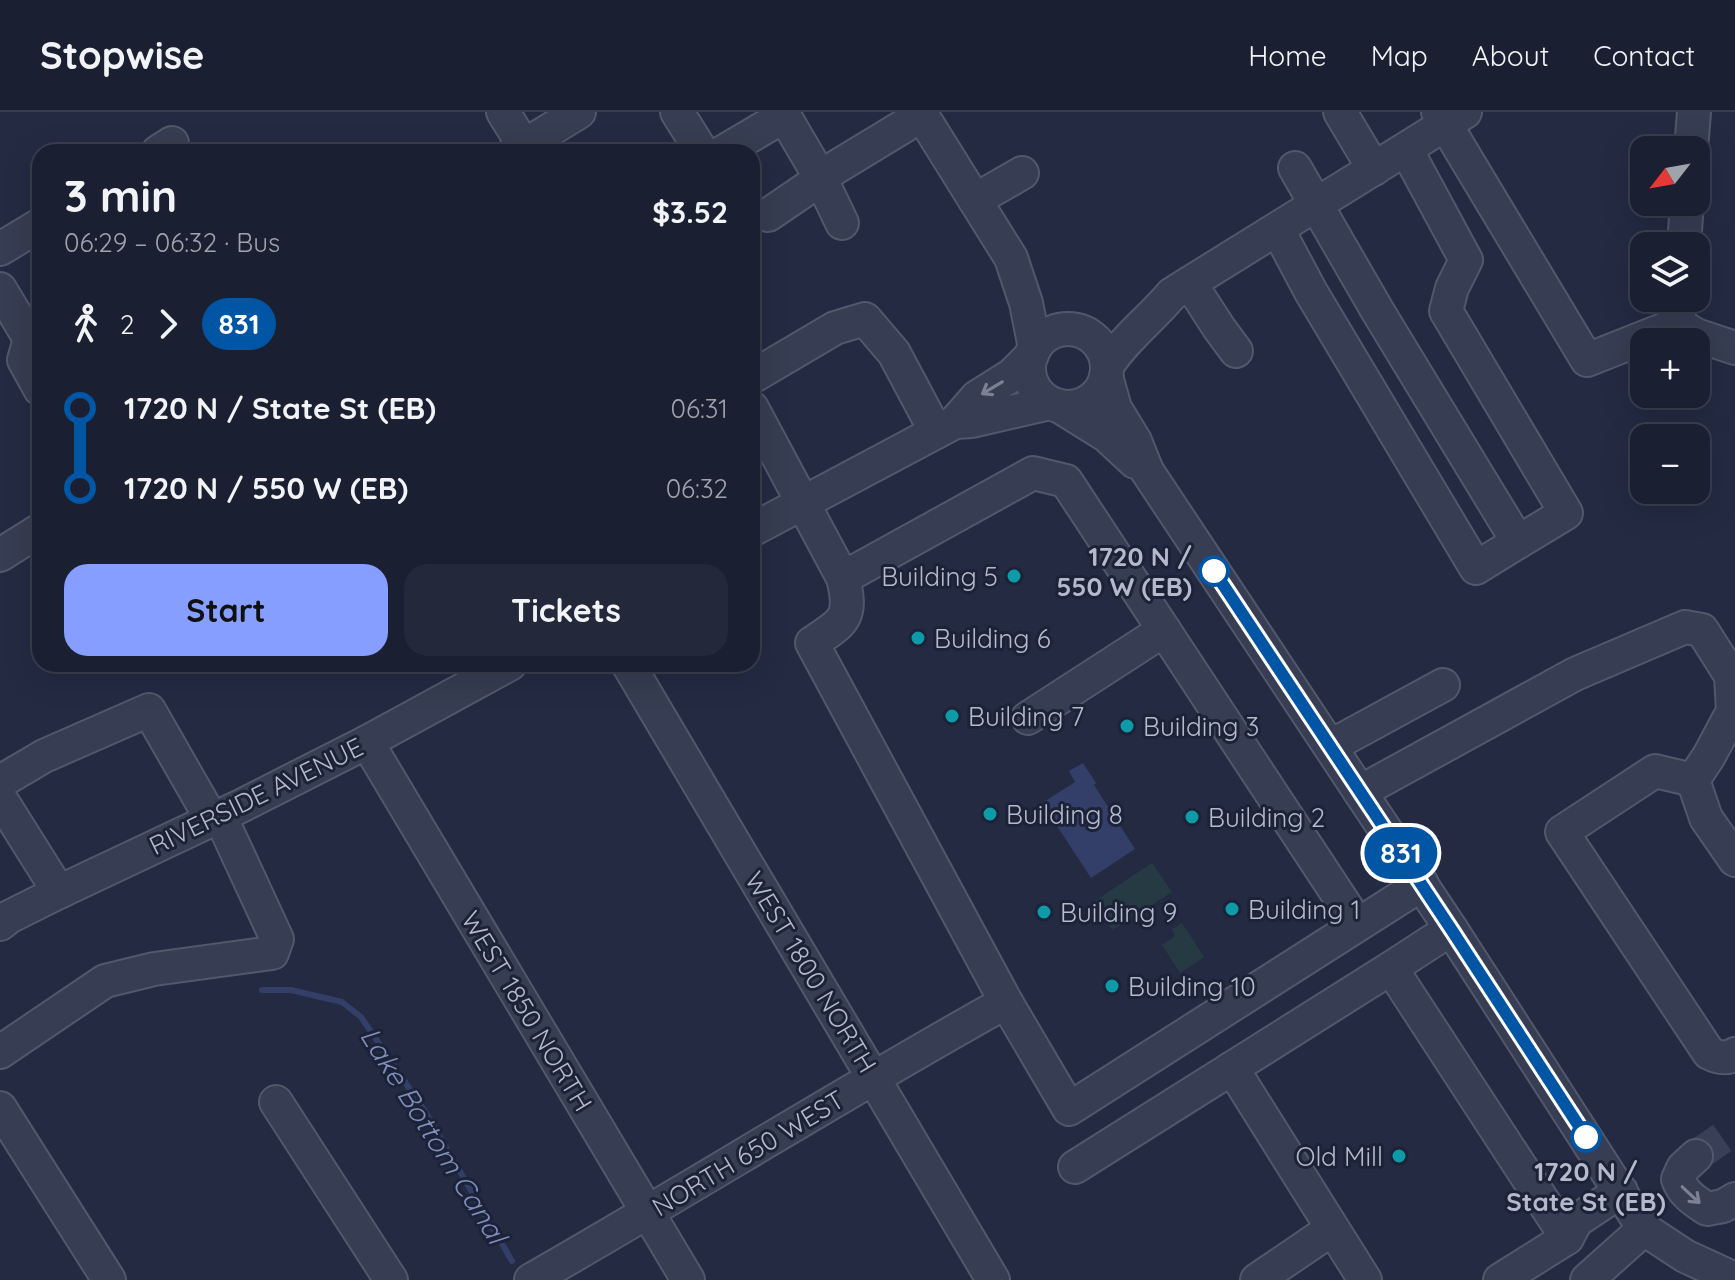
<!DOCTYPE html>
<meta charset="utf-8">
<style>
body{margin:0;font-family:Quicksand,sans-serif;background:#23283a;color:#f1f3f6;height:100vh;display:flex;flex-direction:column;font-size:30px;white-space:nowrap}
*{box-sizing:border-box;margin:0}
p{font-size:26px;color:#9fa3ac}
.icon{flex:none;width:44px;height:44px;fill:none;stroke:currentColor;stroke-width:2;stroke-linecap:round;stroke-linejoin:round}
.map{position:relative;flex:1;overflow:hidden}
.sheet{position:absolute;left:32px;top:32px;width:728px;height:528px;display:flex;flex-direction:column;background:#1a2032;border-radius:24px;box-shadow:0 8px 32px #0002,0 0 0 2px #383e4d}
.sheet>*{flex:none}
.badge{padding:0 16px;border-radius:26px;font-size:28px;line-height:52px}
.needle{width:52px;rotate:239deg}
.fabs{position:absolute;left:1630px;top:24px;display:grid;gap:16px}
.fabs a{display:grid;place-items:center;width:80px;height:80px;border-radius:16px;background:#1a2032;box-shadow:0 8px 32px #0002,0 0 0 2px #383e4d;font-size:40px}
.map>.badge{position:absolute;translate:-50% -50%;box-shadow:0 0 0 4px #fff}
.legs{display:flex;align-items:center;gap:12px;height:88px;padding:0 32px;font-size:26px}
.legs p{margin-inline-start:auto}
.summary{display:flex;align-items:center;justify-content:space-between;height:136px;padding:0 32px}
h1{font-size:44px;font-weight:700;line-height:60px}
.primary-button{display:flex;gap:16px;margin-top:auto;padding:16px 32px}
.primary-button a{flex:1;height:92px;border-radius:24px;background:#869eff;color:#111;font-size:32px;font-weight:700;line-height:92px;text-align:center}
.primary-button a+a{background:#23283a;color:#f1f3f6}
ul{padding:0 32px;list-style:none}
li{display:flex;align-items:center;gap:28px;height:80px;font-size:30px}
li i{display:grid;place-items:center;width:12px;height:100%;margin:0 10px;background:currentColor}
li i::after{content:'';width:20px;height:20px;margin:-10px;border:6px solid;border-radius:50%;background:#1a2032}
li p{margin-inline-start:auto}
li:first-child i{background:linear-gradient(#0000 50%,currentColor 0)}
li:last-child i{background:linear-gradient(currentColor 50%,#0000 0)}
header{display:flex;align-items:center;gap:48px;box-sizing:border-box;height:112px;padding:0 40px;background:#1a2032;border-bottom:2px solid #383e4d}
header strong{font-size:38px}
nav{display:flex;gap:44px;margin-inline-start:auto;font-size:28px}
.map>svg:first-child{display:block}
.green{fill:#253a43}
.water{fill:#333f68}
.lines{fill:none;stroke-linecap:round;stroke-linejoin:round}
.stream{stroke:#333f68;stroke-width:6}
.minor-tunnel{stroke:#393f57;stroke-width:32;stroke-dasharray:32 16;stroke-linecap:butt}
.minor-casing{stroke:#52586c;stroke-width:36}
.minor{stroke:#373d52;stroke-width:32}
.oneway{stroke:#7c8195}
.line-1-casing{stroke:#fff;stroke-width:18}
.line-1{stroke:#0055a4;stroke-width:12}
.stop-1-dot{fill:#fff;stroke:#0055a4;stroke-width:4}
.culture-dot{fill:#0f9aa8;stroke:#1c2237;stroke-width:3}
.labels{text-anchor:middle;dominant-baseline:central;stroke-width:6;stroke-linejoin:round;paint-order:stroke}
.stop-label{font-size:26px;font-weight:bold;fill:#b4b9cc;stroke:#1c2237;text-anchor:end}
.poi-label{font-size:26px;fill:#b4b9cc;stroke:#1c2237;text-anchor:start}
.street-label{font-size:26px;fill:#b4b9cc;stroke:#1c2237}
.water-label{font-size:28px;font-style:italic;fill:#808eba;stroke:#1c2237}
</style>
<header>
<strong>Stopwise</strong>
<nav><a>Home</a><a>Map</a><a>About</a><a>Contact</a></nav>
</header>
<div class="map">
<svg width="1735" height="1168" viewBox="0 0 1735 1168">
<rect width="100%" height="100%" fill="#232a42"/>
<g class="green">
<polygon points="1152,751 1172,780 1112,818 1095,789"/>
<polygon points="1182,811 1204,845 1180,861 1162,833 1175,824 1172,817"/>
</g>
<polygon class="water" points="1083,651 1096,671 1094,673 1135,737 1091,766 1042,691 1075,670 1069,659"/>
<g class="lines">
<polyline class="stream" points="262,878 291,878 342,890 361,905 426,1001 512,1149"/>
<polyline class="minor-tunnel" points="1696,1044 1735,1017"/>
<defs>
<g id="minor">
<polyline points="503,0 524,34"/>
<polyline points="677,0 702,40"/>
<polyline points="782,0 820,65 922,3"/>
<polyline points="920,0 1011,146 1026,191 1035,236"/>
<polyline points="1340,0 1374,57"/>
<polyline points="1438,0 1587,248 1678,212 1680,186"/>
<polyline points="1691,38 1694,0"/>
<polyline points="158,40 172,31"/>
<polyline points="514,40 579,0"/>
<polyline points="723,40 784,4"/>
<polyline points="1295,56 1377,198 1518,430 1566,401 1446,199 1452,176 1466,148 1406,37"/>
<polyline points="975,88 1022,61"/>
<polyline points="768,103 815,71 820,65 842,111"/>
<polyline points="1278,118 1311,180 1476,456 1518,430"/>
<polyline points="1684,134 1687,90"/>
<polyline points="0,137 40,113"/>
<polyline points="1190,171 1219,216 1236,239"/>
<polyline points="0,177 30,227 24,248 40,277"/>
<polyline points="1678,212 1696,223 1735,236"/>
<circle cx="1068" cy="256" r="39"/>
<path d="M1107 254C1125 226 1151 207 1172 182L1465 0"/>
<polyline points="1106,264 1115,296 1135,329 1147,359 1451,817 1644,1117 1685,1144 1735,1167"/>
<polyline points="752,265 835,216 865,207 894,241 936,320"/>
<polyline points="1059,294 1107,324 1135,350"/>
<polyline points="752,296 843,466"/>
<polyline points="955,310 972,309 1050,291"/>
<polyline points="752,418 955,310 977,285 1012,263 1032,243"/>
<polyline points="0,443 40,418"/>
<polyline points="628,552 993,1168"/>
<polyline points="1028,606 1164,518"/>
<polyline points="367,630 688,1168"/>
<polyline points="1331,634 1443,573"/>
<path d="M1693 668 1655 659 1562 720 1709 941C1717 945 1726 948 1735 942"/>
<polyline points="0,670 44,644 149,598 212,708"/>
<polyline points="1360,680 1575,562 1685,515 1702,518 1731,564 1733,599 1709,644 1693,668 1706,706 1735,748"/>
<polyline points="0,686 59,780"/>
<polyline points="0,812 9,805 59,780 241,694 367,630 510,552"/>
<path d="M1358 813 1066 369 1033 361 843 466C853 506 844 510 812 531L1006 890 1069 997 1422 772"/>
<polyline points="1391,856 1451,817"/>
<polyline points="0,940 105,869 154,857 272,841 277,827 220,704"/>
<polyline points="1232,956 1365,1168"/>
<polyline points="276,990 391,1168"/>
<polyline points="0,996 109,1168"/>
<path d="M1696 1044 1683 1056 1678 1067C1683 1082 1695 1089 1707 1097L1723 1094 1735 1087"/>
<polyline points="1075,1055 1391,856 1567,1126 1576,1109 1621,1079"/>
<path d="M531 1168C690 1077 846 979 1006 890"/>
<polyline points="1257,1168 1332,1117"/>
<polyline points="1500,1168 1567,1126"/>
<polyline points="1587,1168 1644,1117"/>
</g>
</defs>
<use href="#minor" class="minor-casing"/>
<use href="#minor" class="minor"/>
</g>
<defs><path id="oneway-shaft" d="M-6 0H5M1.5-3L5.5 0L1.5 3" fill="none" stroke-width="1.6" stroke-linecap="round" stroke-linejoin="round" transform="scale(2)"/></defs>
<g class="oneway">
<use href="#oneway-shaft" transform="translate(992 276) rotate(149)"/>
<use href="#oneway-shaft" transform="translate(1691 1083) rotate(43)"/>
</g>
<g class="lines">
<defs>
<polyline id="line-1" points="1214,459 1451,817 1586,1025"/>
</defs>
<use href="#line-1" class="line-1-casing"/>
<use href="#line-1" class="line-1"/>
</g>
<g class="stop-1-dot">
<circle cx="1214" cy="459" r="14"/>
<circle cx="1586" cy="1025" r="14"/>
</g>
<g class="culture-dot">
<circle cx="1014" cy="464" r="8"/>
<circle cx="918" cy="526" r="8"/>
<circle cx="952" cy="604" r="8"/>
<circle cx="1127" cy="614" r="8"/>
<circle cx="990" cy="702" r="8"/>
<circle cx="1192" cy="705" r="8"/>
<circle cx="1232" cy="797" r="8"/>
<circle cx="1044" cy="800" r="8"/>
<circle cx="1112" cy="874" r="8"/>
<circle cx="1399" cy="1044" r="8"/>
</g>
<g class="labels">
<g class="stop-label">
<text x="1192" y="444">1720 N /<tspan x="1192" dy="30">550 W (EB)</tspan></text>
<text x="1586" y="1059" text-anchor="middle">1720 N /<tspan x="1586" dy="30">State St (EB)</tspan></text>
</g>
<g class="poi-label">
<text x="998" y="464" text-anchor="end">Building 5</text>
<text x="934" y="526">Building 6</text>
<text x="968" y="604">Building 7</text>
<text x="1143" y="614">Building 3</text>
<text x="1006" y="702">Building 8</text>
<text x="1208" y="705">Building 2</text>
<text x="1248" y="797">Building 1</text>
<text x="1060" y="800">Building 9</text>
<text x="1128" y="874">Building 10</text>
<text x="1383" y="1044" text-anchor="end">Old Mill</text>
</g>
<g class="street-label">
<text transform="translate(256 684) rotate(-26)">RIVERSIDE AVENUE</text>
<text transform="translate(811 860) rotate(59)">WEST 1800 NORTH</text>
<text transform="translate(527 899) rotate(59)">WEST 1850 NORTH</text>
<text transform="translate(748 1041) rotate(-31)">NORTH 650 WEST</text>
</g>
<g class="water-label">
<text transform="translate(434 1023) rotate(58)">Lake Bottom Canal</text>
</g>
</g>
</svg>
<div class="fabs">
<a><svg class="needle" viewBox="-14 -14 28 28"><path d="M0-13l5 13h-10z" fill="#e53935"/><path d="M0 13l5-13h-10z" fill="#9fa3ac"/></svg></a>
<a><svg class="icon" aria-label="layers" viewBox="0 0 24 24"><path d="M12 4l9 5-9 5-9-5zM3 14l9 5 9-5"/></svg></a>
<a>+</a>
<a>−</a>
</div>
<b class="badge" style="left:1401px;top:741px;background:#0055a4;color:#fff">831</b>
<section class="sheet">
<div class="summary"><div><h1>3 min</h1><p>06:29 – 06:32 · Bus</p></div><b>$3.52</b></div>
<div class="legs"><svg class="icon" aria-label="walk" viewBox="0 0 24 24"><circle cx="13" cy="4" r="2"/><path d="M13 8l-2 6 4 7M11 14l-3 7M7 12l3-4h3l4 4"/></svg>2<svg class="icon" aria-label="forward" viewBox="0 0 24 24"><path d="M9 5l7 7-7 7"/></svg><b class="badge" style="background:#0055a4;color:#fff">831</b></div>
<ul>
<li><i style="color:#0055a4"></i><b>1720 N / State St (EB)</b><p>06:31</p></li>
<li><i style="color:#0055a4"></i><b>1720 N / 550 W (EB)</b><p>06:32</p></li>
</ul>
<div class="primary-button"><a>Start</a><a>Tickets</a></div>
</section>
</div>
